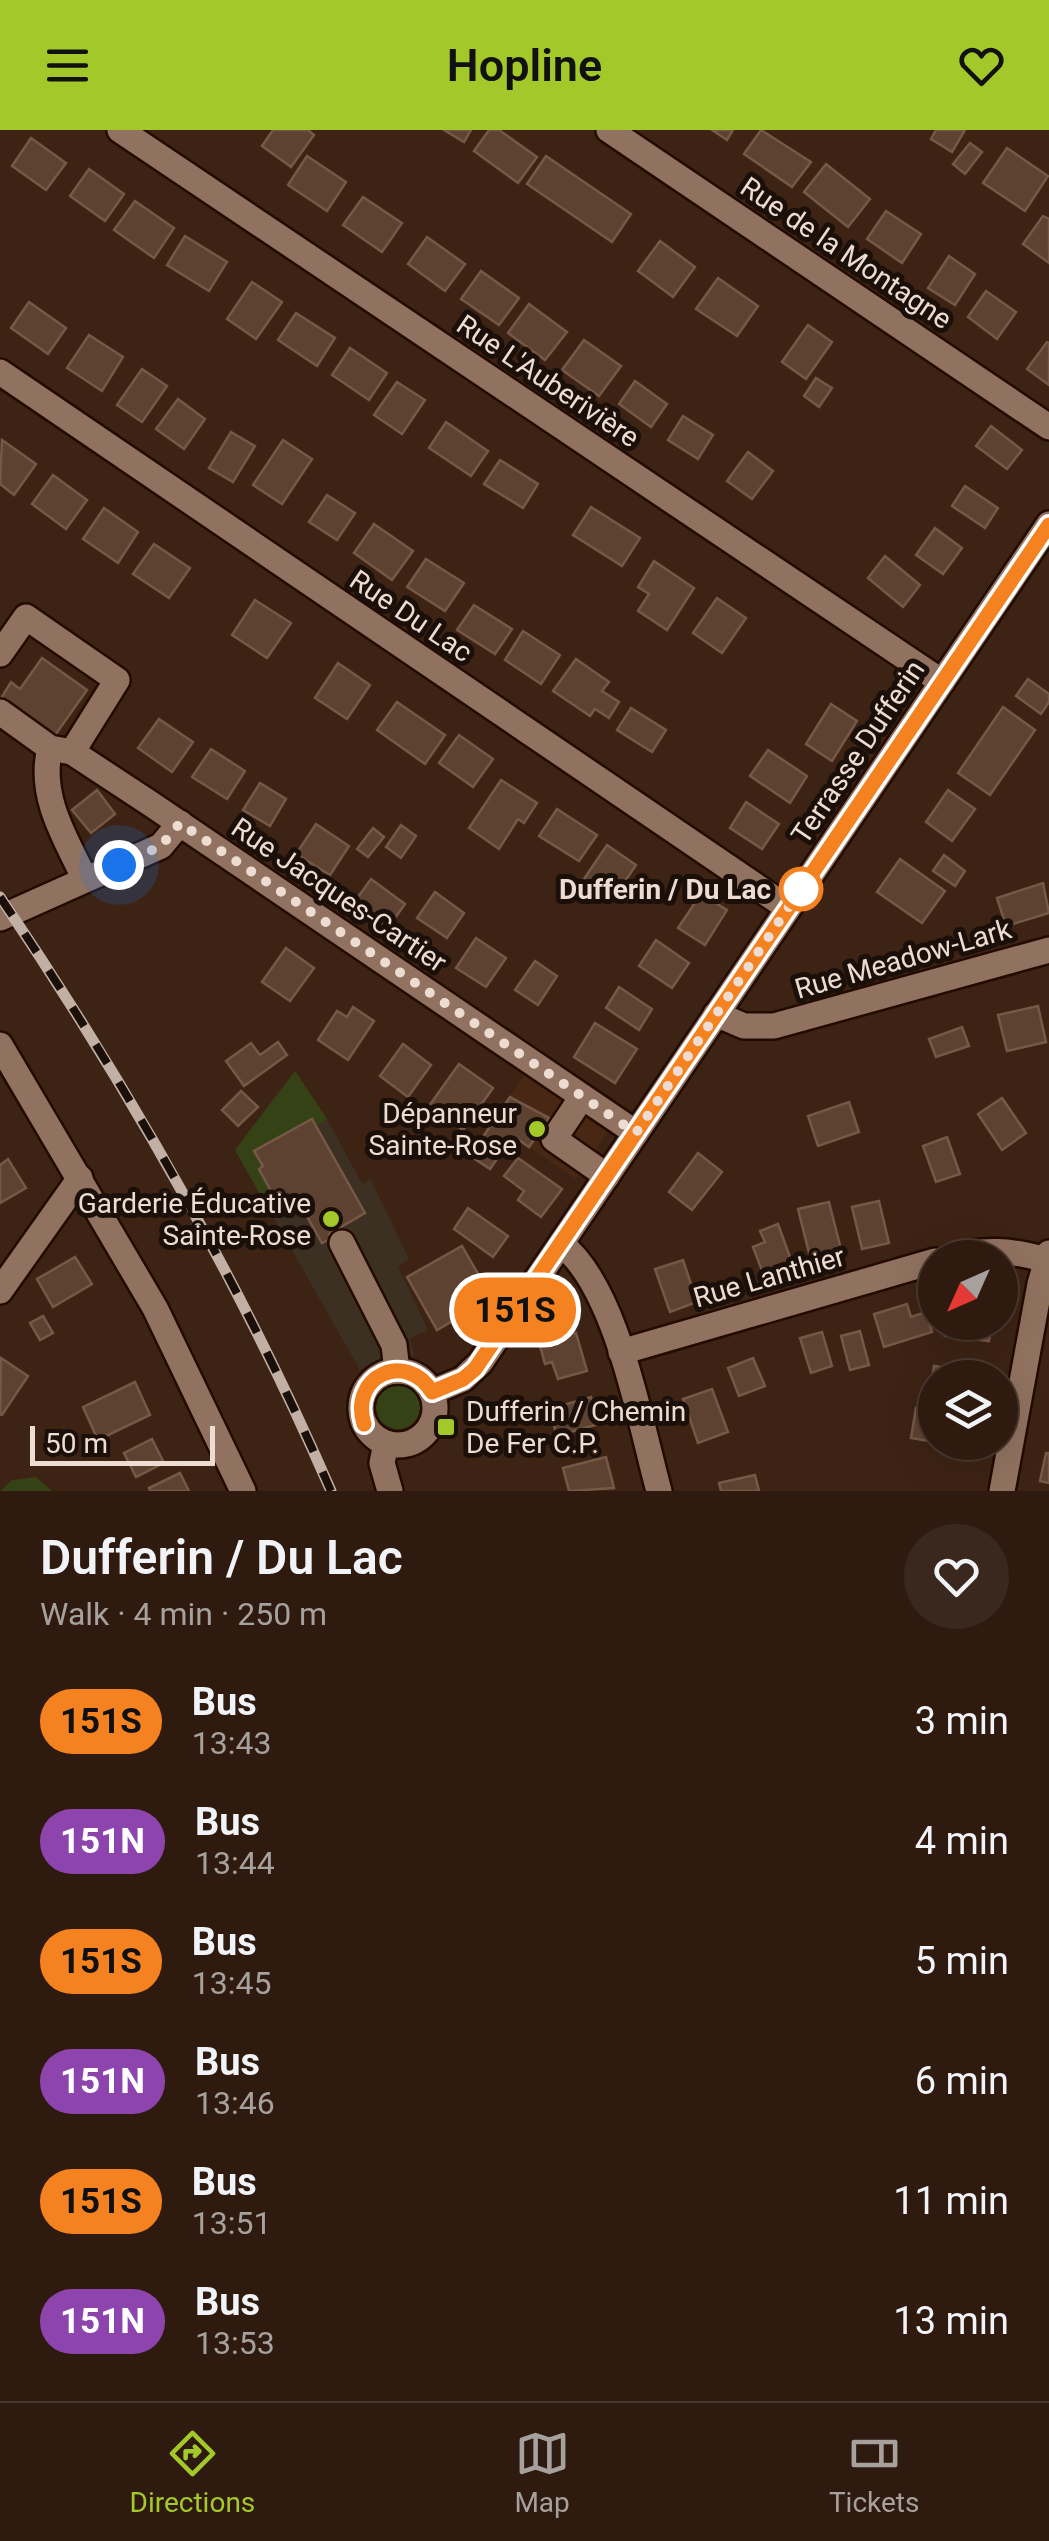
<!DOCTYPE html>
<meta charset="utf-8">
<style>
body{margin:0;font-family:Roboto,sans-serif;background:#3a271d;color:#f1f3f6;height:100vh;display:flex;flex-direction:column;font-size:38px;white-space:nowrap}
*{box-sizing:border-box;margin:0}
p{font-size:32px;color:#a7a19e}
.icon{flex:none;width:55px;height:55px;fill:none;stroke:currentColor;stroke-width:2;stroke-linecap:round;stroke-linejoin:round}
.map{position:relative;height:1361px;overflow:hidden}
.panel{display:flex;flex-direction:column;background:#2e1a0f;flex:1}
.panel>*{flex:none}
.badge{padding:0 20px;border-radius:32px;font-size:35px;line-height:65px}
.needle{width:65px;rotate:225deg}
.fabs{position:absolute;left:918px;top:1110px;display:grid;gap:20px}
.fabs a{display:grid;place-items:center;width:100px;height:100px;border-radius:50%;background:#2e1a0f;box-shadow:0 10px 40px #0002,0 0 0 2px #49382f;font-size:50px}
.scale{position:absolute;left:30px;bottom:25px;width:185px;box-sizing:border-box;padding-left:10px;border:5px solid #eddcd2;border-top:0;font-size:28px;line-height:35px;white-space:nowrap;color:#eddcd2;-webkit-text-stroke:8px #1b1009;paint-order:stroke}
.you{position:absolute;width:50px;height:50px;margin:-25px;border:8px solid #fff;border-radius:50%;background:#1a73e8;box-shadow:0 0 0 15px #1a73e833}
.map>.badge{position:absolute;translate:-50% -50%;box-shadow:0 0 0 5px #fff}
.round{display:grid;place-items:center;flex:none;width:105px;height:105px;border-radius:52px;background:#3a271d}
.head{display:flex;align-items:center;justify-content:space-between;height:170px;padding:0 40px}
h1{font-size:48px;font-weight:600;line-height:75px}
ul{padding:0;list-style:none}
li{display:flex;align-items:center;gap:30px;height:120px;padding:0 40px}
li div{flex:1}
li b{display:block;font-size:38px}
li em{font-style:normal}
li .badge{min-width:110px;font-weight:700;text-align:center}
header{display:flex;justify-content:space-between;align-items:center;height:130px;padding:0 40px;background:#a2c929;color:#111;font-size:45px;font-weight:600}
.menu{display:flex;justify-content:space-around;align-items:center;height:140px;border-top:2px solid #49382f;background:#2e1a0f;font-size:28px;color:#a7a19e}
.menu a{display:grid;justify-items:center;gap:5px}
.menu .selected{color:#a2c929}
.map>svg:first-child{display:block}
.built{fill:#482814}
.education{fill:#3b3021}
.green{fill:#354215}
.building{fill:#5d4231;stroke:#765847;stroke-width:2.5}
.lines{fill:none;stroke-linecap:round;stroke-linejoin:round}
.minor-casing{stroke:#230b00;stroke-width:30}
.minor{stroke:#917260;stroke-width:25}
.rail-casing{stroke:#c3b0a5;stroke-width:11}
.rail{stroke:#1b1009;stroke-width:8;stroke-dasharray:22;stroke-linecap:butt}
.line-casing{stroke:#fff;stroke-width:22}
.line{stroke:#f58220;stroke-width:15}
.walk{stroke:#eddcd2;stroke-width:10;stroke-dasharray:0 18}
.stop-dot{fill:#fff;stroke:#f58220;stroke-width:5}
.poi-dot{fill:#a2c929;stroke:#1b1009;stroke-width:4}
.labels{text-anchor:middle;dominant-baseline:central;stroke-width:10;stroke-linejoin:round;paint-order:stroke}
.street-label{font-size:28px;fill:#eddcd2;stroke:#1b1009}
.stop-label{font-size:28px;font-weight:bold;fill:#eddcd2;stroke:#1b1009;text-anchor:end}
.poi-label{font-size:28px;fill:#eddcd2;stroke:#1b1009;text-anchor:end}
</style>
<header><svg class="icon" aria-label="menu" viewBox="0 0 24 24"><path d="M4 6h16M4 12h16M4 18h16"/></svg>Hopline<svg class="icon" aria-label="heart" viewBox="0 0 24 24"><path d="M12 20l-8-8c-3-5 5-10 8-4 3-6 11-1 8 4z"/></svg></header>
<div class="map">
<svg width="1049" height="1361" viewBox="0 0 1049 1361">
<rect width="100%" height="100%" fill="#3d2314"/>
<polygon class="built" points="524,945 608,1002 576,1049 513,1006 490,1039 470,1026"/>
<polygon class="education" points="295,941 327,989 363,1055 370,1048 409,1129 398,1136 428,1200 409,1209 415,1225 387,1225 360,1240 235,1020"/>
<g class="green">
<polygon points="295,941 327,989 316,996 311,989 255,1021 263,1036 259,1039 272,1062 276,1060 285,1075 271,1084 235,1020"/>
<circle cx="398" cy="1277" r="22"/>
<polygon points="36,1347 52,1361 0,1361 12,1350"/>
</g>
<g class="building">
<polygon points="273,0 308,0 314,5 291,37 262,16"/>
<polygon points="444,0 471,0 464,12"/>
<polygon points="489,0 499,0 537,27 518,53 474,21"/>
<polygon points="712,0 733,0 727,10"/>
<polygon points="761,0 811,32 792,57 744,24"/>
<polygon points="936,0 965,0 952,22 931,9"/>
<polygon points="31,8 66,33 46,60 12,36"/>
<polygon points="970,13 982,22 965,44 953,34"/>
<polygon points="1007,18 1048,46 1025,81 983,53"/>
<polygon points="307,26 346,52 327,81 288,55"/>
<polygon points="546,26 631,84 612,112 527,54"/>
<polygon points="826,34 870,69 848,97 804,62"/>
<polygon points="89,39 124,64 105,91 70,66"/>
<polygon points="363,67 402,93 382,122 343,95"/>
<polygon points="135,71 174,98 154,128 114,100"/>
<polygon points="886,81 921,104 902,133 867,109"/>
<polygon points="1043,86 1049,89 1049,133 1023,114"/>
<polygon points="185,106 227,132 209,161 167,135"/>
<polygon points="427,107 465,134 445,161 408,134"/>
<polygon points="660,111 695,137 673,167 638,141"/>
<polygon points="949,126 975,144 955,175 928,158"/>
<polygon points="481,141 519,168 499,195 461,169"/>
<polygon points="718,148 758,176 737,206 696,179"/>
<polygon points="252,152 282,172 256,209 227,189"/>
<polygon points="986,161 1016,182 997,209 968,187"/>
<polygon points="29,172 66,198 48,224 11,198"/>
<polygon points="529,174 567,202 545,230 508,203"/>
<polygon points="296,183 335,208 317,236 278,210"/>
<polygon points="808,195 832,212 806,249 782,232"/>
<polygon points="89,205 123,227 102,261 67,238"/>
<polygon points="584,210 621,236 599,266 562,240"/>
<polygon points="1047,212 1049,213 1049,255 1027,239"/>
<polygon points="350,218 387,243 369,270 332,245"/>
<polygon points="142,239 167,256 142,292 117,275"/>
<polygon points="816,248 832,258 819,277 804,266"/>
<polygon points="635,251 667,274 651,297 619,274"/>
<polygon points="397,252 425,270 402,304 374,285"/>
<polygon points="178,269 205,289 184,319 156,299"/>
<polygon points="683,286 713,305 698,329 668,310"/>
<polygon points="446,292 488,321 471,346 429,318"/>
<polygon points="991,296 1022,320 1007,339 976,316"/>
<polygon points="231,302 255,316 233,352 209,338"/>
<polygon points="2,310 36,334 14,365 0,354"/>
<polygon points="283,310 312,329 282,374 253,355"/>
<polygon points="748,322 773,341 752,369 727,351"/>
<polygon points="500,330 538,354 523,378 484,354"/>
<polygon points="53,345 87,370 66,399 32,374"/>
<polygon points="965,356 998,378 985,398 952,376"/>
<polygon points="327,365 355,383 337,410 309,392"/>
<polygon points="591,377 640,408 622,436 573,405"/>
<polygon points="104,378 138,402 118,433 83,409"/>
<polygon points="374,394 413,421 392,450 354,423"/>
<polygon points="935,398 962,418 943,444 916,425"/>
<polygon points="154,414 190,438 169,468 133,444"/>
<polygon points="885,426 920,455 903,477 868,448"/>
<polygon points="426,429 464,453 445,481 407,457"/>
<polygon points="654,431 694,458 667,500 638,481 649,464 638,457"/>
<polygon points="717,468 746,488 722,523 693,503"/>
<polygon points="255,470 291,493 267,528 232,505"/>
<polygon points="474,475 512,499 495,524 457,500"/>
<polygon points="523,501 560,525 541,554 505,530"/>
<polygon points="42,528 87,560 53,608 0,570 11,552 20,559"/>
<polygon points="576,529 609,552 602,561 619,572 609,588 595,579 590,586 553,561"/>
<polygon points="338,533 370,555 347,589 315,568"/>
<polygon points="1028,549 1049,564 1049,572 1041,584 1016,566"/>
<polygon points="397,572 445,605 425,634 377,600"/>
<polygon points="831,574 857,591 832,631 806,614"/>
<polygon points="1003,577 1035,600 990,665 958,643"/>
<polygon points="631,578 666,600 652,622 617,600"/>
<polygon points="159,589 193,612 172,642 138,618"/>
<polygon points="459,605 493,629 473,657 439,633"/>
<polygon points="211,619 245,641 227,669 192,647"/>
<polygon points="768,620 807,646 790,673 750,646"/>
<polygon points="501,650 537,673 524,693 518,689 499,719 469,698"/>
<polygon points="260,653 286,669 270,696 243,680"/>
<polygon points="97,660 115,684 91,703 72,680"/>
<polygon points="948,660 975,679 952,711 926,692"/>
<polygon points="746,672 779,694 762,719 730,698"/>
<polygon points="557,679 597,705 579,731 539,706"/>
<polygon points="316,694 349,716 330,745 296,724"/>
<polygon points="401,695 416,706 401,728 386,717"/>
<polygon points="373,698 384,707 368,727 357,719"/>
<polygon points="607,715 636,735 613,769 584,749"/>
<polygon points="944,725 965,741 955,756 933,741"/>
<polygon points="900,729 945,761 922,793 877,762"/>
<polygon points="371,749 405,774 387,799 353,774"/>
<polygon points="1043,753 1049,783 1006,796 997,768"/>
<polygon points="435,762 464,783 447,808 417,788"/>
<polygon points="701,764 727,780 705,815 678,798"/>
<polygon points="476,808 506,828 486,857 456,838"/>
<polygon points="656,810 689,833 672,858 639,836"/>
<polygon points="286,818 314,838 290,871 262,852"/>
<polygon points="535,831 557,846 538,875 515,860"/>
<polygon points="619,857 652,879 639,900 606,878"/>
<polygon points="1038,876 1046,912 1007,921 998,885"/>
<polygon points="353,877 374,891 348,930 318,910 337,881 347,887"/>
<polygon points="595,893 637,919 615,953 574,927"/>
<polygon points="962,897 969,916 936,927 929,909"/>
<polygon points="278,912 287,925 244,956 226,931 251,913 260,925"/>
<polygon points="403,914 431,935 408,967 380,946"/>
<polygon points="459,934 493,958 463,1000 429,976"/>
<polygon points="241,961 258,977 238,996 222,980"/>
<polygon points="510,967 549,988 529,1017 513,1006 490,1039 470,1026"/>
<polygon points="1002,968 1026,1003 1002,1020 978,984"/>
<polygon points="849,972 859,1002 818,1016 808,986"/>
<polygon points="312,989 365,1083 329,1104 332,1108 322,1113 297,1069 285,1075 276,1060 272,1063 259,1039 263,1036 254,1021"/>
<polygon points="947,1007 960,1044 936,1052 923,1016"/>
<polygon points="698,1023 722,1042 692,1080 669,1062"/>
<polygon points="518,1028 562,1059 541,1087 518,1070 524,1061 504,1046"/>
<polygon points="8,1029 26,1058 0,1073 0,1035"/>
<polygon points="879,1071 889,1113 862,1119 852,1077"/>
<polygon points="829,1072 842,1123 811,1131 798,1079"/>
<polygon points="468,1078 508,1106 493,1127 454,1099"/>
<polygon points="778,1094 795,1141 766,1151 753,1117 765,1112 760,1101"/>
<polygon points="462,1116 492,1168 437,1200 407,1147"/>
<polygon points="75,1127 92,1154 53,1177 37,1149"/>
<polygon points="683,1130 697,1172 670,1182 655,1139"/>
<polygon points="907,1174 911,1187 926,1182 932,1202 884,1217 874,1184"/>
<polygon points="43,1186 53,1203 40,1210 30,1193"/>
<polygon points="947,1192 992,1192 989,1211 945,1206"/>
<polygon points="860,1201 869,1235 850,1240 841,1206"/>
<polygon points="822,1202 832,1236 811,1243 800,1208"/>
<polygon points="576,1203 587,1241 558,1249 552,1232 545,1234 540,1216 546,1215 545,1211"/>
<polygon points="1,1228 28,1246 2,1285 0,1284"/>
<polygon points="753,1228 765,1256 739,1266 728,1238"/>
<polygon points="934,1236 980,1243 979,1248 935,1248 935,1266 929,1265"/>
<polygon points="135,1252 150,1285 98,1310 83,1277"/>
<polygon points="712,1259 728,1302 698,1313 683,1269"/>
<polygon points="591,1267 599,1294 557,1306 549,1279"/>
<polygon points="916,1278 935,1281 935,1312 911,1308"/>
<polygon points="152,1309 164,1333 136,1347 124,1323"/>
<polygon points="1046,1323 1049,1323 1049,1353 1040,1351"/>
<polygon points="606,1327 614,1358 569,1361 563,1338"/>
<polygon points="180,1343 189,1361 150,1361 149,1358"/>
<polygon points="755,1345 759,1361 721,1361 719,1353"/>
</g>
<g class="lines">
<defs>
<g id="minor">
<polyline points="120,0 942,552"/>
<polyline points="609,0 1049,297"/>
<polyline points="0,242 788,778"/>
<polyline points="0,524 26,487 117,550 72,622"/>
<polyline points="0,582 50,618 72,622 151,674 636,1003"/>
<path d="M50 618C38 665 65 708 85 749"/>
<polyline points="0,788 161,716 180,693"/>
<polyline points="716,884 744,896 774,896 1049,820"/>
<polyline points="0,915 155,1178 243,1361"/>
<polyline points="582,967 554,1009 607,1046"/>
<polyline points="342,1113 394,1215 397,1241"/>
<path d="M561 1114C617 1157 640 1293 659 1361"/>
<path d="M949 1128C983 1118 1012 1120 1046 1130"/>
<polyline points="0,1161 80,1048"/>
<polyline points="621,1222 935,1131"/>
<circle cx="398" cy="1278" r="37"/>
<polyline points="432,1262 463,1249 480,1233 1049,394"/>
<polyline points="386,1313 382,1333 390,1361"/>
<polyline points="1002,1361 1040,1154 1049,1123"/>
</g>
</defs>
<use href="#minor" class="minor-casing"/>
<use href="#minor" class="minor"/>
<defs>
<path id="rail" d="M0 767C128 956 240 1152 331 1361"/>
</defs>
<use href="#rail" class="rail-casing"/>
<use href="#rail" class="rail"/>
</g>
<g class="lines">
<defs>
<path id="line" d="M364 1294C349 1246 406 1220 432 1262L463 1249 475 1239 1049 395"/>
</defs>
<use href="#line" class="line-casing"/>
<use href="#line" class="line"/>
<polyline class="walk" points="119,735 161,716 180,693 636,1003 801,759"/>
</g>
<circle class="stop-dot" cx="801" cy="759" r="20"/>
<g class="poi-dot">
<circle cx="537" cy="999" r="10"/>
<circle cx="331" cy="1089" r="10"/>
<rect x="436" y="1287" width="20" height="20" rx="5"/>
</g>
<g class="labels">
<g class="street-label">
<text transform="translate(846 123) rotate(34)">Rue de la Montagne</text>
<text transform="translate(548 251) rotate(34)">Rue L'Auberivière</text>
<text transform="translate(411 486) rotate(34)">Rue Du Lac</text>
<text transform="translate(858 622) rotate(-56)">Terrasse Dufferin</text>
<text transform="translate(339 765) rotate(34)">Rue Jacques-Cartier</text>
<text transform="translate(903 829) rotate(-16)">Rue Meadow-Lark</text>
<text transform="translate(769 1147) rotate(-16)">Rue Lanthier</text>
</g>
<g class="stop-label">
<text x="771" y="759">Dufferin / Du Lac</text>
</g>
<g class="poi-label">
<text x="517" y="983">Dépanneur<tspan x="517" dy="32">Sainte-Rose</tspan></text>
<text x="311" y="1073">Garderie Éducative<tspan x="311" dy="32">Sainte-Rose</tspan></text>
<text x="466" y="1281" text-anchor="start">Dufferin / Chemin<tspan x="466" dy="32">De Fer C.P.</tspan></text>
</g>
</g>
</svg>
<div class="fabs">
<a><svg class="needle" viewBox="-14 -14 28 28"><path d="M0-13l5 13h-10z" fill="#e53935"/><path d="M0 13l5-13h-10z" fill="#a7a19e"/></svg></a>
<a><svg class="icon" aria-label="layers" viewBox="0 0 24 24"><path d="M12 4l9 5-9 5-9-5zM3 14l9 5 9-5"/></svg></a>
</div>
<div class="scale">50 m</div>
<div class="you" style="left:119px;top:735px"></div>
<b class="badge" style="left:515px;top:1180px;background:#f58220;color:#111">151S</b>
</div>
<section class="panel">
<div class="head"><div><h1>Dufferin / Du Lac</h1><p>Walk · 4 min · 250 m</p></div><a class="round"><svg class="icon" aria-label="heart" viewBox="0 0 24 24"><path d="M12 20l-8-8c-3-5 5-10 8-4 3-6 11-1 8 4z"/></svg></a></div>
<ul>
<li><span class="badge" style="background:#f58220;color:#111">151S</span><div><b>Bus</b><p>13:43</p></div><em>3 min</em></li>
<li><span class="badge" style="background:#8e44ad;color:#fff">151N</span><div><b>Bus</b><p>13:44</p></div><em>4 min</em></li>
<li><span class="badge" style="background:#f58220;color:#111">151S</span><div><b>Bus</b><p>13:45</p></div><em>5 min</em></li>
<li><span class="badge" style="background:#8e44ad;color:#fff">151N</span><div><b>Bus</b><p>13:46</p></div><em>6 min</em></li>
<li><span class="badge" style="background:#f58220;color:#111">151S</span><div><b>Bus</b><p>13:51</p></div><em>11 min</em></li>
<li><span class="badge" style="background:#8e44ad;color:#fff">151N</span><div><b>Bus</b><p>13:53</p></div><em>13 min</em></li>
</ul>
</section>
<nav class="menu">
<a class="selected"><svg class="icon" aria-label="directions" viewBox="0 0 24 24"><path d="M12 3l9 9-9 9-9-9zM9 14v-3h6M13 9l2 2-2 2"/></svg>Directions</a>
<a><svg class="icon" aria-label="map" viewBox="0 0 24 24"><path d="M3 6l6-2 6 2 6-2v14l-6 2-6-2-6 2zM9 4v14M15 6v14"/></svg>Map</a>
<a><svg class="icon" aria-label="tickets" viewBox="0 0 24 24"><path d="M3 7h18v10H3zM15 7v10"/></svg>Tickets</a>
</nav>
